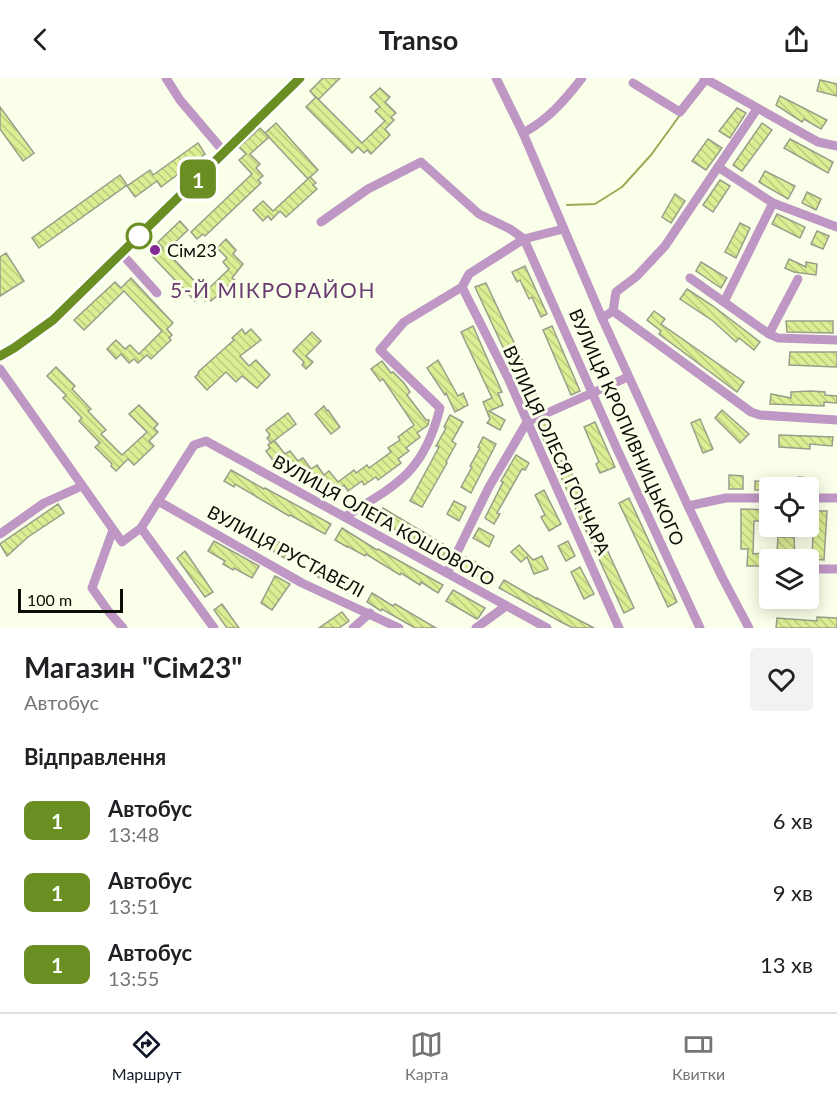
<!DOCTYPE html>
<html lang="uk">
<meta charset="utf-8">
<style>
body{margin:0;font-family:Lato,sans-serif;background:#f2f2f2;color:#202124;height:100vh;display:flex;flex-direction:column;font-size:22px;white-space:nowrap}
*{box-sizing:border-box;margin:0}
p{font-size:20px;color:#757577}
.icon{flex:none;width:33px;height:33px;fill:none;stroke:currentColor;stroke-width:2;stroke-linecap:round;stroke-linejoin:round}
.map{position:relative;height:550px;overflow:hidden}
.drawer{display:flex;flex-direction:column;background:#fff;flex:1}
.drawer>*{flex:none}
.badge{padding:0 12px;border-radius:9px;font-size:21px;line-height:39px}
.fabs{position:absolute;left:759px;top:399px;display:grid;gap:12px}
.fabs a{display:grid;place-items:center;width:60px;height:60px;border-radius:6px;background:#fff;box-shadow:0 3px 15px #0003;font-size:30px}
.scale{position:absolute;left:18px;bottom:15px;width:105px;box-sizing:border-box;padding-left:6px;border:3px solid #0c0d07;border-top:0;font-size:16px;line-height:21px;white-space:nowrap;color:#0c0d07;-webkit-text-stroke:4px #faffe9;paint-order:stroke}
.map>.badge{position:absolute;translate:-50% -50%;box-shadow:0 0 0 3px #fff}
h2{padding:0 24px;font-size:22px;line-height:54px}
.round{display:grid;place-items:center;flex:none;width:63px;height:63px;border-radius:6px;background:#f2f2f2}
.head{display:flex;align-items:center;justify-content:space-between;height:102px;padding:0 24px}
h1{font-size:28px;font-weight:700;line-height:45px}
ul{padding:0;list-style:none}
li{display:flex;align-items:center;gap:18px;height:72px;padding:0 24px}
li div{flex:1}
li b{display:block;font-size:22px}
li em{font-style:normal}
li .badge{min-width:66px;font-weight:700;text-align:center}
header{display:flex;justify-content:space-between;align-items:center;height:78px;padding:0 24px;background:#fff;font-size:27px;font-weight:700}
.tab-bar{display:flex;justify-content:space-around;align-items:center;height:84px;border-top:2px solid #e0e0e0;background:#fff;font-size:16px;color:#757577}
.tab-bar a{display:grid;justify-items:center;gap:3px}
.tab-bar .active{color:#111827}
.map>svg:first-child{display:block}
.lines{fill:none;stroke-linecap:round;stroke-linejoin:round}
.stream{stroke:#9bab54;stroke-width:2}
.building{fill:url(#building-back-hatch);stroke:#999e8a;stroke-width:1.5}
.minor{stroke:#be97c5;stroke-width:9}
.line-casing{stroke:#fff;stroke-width:14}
.line{stroke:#6b8e23;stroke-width:9}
.stop-dot{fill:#fff;stroke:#6b8e23;stroke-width:3}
.poi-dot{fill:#832894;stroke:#faffe9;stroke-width:2}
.labels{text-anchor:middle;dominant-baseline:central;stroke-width:6;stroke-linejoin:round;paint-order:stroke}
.poi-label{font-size:18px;fill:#0c0d07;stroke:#faffe9;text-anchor:start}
.street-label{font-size:18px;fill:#0c0d07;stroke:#faffe9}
.quarter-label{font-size:21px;letter-spacing:1.5px;fill:#683b71;stroke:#faffe9}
</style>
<header><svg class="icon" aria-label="back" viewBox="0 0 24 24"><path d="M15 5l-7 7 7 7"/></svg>Transo<svg class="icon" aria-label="share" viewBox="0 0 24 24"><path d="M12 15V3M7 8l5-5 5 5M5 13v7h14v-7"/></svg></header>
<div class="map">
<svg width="837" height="550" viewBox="0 0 837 550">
<defs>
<pattern id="building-back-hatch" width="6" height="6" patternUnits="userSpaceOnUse" patternTransform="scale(1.5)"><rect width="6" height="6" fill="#dcee94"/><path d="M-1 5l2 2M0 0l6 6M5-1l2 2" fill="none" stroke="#bccb7e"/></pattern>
</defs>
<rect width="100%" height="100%" fill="#faffe9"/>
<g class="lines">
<polyline class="stream" points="567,127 595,126 622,109 651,77 680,37"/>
</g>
<g class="building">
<polygon points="323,0 340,0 318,22 310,13"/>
<polygon points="820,2 837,6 837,18 817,13"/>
<polygon points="380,10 390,19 385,24 396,35 391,39 394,42 385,51 390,57 371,76 367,72 364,75 358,69 352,75 306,29 316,19 362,65 385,43 375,33 380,29 370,19"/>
<polygon points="780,18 827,42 821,51 804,41 802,44 776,27"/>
<polygon points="0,29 34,75 23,83 0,51"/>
<polygon points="737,30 746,35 730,60 719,53"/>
<polygon points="276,45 318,92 308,101 265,55"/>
<polygon points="762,45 772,52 742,93 733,87"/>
<polygon points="260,50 269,59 250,76 260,86 256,90 263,98 258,102 261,105 205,158 203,156 197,161 191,154 252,96 239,82 246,76 239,69"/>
<polygon points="708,61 722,70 706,92 692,83"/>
<polygon points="790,61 833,84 828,95 784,70"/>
<polygon points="198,65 205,76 161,109 157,103 135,119 127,108 150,92 153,97"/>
<polygon points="765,93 795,108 788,121 759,104"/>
<polygon points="120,97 127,107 39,170 32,160"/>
<polygon points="310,99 316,105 313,107 317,111 286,139 280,133 271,142 268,138 263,143 253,132 263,123 273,133"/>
<polygon points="720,102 730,108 713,134 703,127"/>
<polygon points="807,114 821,121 816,132 802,125"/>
<polygon points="675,116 685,123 671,145 662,139"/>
<polygon points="777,136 805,149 800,160 772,146"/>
<polygon points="180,143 188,152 166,173 205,214 229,191 223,184 227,180 217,170 226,161 236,172 233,176 243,186 232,200 235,202 211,223 208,220 205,223 201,218 195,223 153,179 163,170 158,164"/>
<polygon points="740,145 750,150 736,180 725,174"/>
<polygon points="817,153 829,158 823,171 811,166"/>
<polygon points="6,175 24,203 0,218 0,179"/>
<polygon points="789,181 806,189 806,184 817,186 816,197 794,194 785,190"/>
<polygon points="701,184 727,200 721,210 696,193"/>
<polygon points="525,188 547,236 541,239 532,219 529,221 520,202 517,204 512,194"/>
<polygon points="131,200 173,245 167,251 172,257 169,260 171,262 151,281 147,277 138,285 134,281 129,285 121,276 116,281 107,271 116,262 125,271 130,267 139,276 162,253 124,213 84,252 74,242 115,204 121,210"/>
<polygon points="486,205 526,290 515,295 475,209"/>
<polygon points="687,211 713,228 760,264 754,272 739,260 736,264 713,243 680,221"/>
<polygon points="654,233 665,241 661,246 744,304 737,314 659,256 661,253 647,242"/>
<polygon points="786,243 833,243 833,255 787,254"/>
<polygon points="473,248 502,314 498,315 503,327 489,333 505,342 500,352 487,345 490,341 483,324 492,320 461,254"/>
<polygon points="552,248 580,313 571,317 543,252"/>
<polygon points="242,251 245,256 251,251 261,262 240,278 249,288 256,282 270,297 257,310 242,298 236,304 226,294 207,312 195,299 199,295 198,294 234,262 232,260"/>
<polygon points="312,254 321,263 306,278 313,284 306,291 302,287 304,284 293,273"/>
<polygon points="790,274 837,274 837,289 789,287"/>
<polygon points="438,282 458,318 463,315 468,327 455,334 446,315 445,317 427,290"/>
<polygon points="382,283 391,295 393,294 404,305 410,314 407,317 426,342 429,342 428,347 417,355 420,359 406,370 409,373 398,381 401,385 378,402 376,399 364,407 362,403 348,413 344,407 329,418 320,402 314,406 306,395 301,398 293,387 288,391 280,380 274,384 266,373 270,370 268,367 274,362 285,376 290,373 298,383 303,380 311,391 317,387 324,397 329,393 338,404 354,392 356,395 367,387 369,390 391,374 388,370 400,362 398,359 414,347 383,301 380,303 371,291"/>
<polygon points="56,289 75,308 72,311 91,331 88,333 106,352 101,356 122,377 147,354 129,336 139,327 158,346 154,350 158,354 149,363 154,368 134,387 128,381 116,393 111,388 112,386 95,369 100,365 79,343 82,340 63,320 66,317 47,298"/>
<polygon points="530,302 542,330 533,334 520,306"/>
<polygon points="811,313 825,314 825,317 837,318 837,325 824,324 824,328 770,326 771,316 791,320 791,314"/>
<polygon points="324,328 327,333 328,332 340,349 331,356 315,336"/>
<polygon points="722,332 749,356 740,365 715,340"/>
<polygon points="288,335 296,346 271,365 267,360 270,357 266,352"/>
<polygon points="450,337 463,344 452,363 456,366 446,384 447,385 422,429 410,423 439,369 436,368 446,350 444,349"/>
<polygon points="700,341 713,371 703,375 691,345"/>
<polygon points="548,342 553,353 550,355 558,372 549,376 538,347"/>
<polygon points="595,344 615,389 600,395 596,386 599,384 584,349"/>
<polygon points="779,357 833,359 832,368 810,366 810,371 779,369"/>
<polygon points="483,359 496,366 471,415 461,409 472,389 470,388 480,370 478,369"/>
<polygon points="516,377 529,385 525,392 522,391 497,435 500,436 494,446 485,440 503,404 501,403"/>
<polygon points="565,381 634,530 624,535 555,386"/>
<polygon points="231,392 264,411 265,410 331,446 325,456 290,437 289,438 235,406 234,409 224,403"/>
<polygon points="729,397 743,398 743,411 729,411"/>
<polygon points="798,399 809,400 809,410 767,410 767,412 755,412 755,403 773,404 773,401 798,401"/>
<polygon points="544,412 561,446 549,453 541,439 545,437 535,417"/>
<polygon points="629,420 677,524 668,529 619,425"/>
<polygon points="454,423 466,429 459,443 447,436"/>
<polygon points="58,426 64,435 28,459 7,478 0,466"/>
<polygon points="213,427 236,441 231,450 207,437"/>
<polygon points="383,430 448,469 443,478 377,442"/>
<polygon points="741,431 770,432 770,443 754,443 753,476 777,474 778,459 794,459 795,482 770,482 770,488 747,488 748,471 741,471"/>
<polygon points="814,433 827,433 824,482 812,481"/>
<polygon points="342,450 377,472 378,471 443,507 438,515 421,504 420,507 401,495 400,497 366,476 365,478 347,468 347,469 335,462"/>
<polygon points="479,450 494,458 489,469 473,460"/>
<polygon points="265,455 289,471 284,480 259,465"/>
<polygon points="214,463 259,488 252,500 234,490 233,492 223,486 225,483 208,473"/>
<polygon points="568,463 575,478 566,483 558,468"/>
<polygon points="519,467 533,482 542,478 548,491 534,496 527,479 521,484 511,474"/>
<polygon points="185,473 213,514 205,519 177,480"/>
<polygon points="466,479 494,494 489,504 460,488"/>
<polygon points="324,489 354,504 347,515 318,499"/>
<polygon points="580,489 594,516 584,521 571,494"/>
<polygon points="275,498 290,506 272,532 261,525"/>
<polygon points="504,502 537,521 537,520 594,550 573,550 563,545 499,510"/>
<polygon points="453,512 485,530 479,539 477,541 446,523"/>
<polygon points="372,515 393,528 395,526 436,550 415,550 382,531 381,533 367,524"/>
<polygon points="222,526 229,536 239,550 227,550 214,532"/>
<polygon points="342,534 349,543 339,550 319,550"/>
<polygon points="817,539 837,540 837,550 776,550 777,540 817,543"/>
</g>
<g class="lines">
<g class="minor">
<polyline points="166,0 180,22 225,75"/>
<polyline points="496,0 523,55 602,240 688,428 722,499 749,550"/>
<polyline points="704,0 818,64 837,68"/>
<polyline points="633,5 680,34 706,1"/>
<path d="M523 55C548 42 565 22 582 0"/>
<polyline points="718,89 773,125 837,149"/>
<polyline points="321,144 368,111 421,84 479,136 510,151 524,161 617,371 700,550"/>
<polyline points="121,175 157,215"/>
<polyline points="690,200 769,256 778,260 837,262"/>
<polyline points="462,209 508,300 619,550"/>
<polyline points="724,224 773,125"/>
<polyline points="613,233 616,214 637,198 665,168 757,31"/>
<polyline points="602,240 613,233 751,334 760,337 837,342"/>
<polyline points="769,256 798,201"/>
<polyline points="0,278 14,270 53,242 300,0"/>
<polyline points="0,291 122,464 141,450 194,367 206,363 547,550"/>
<polyline points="808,420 837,420"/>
<polyline points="158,423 302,505 399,550"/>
<polyline points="688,428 726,420 770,420"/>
<path d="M346 438C398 406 424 394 440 330L380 272 404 244 462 209 469 196 524 161 563 151"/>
<polyline points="141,450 214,550"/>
<polyline points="113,452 92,510 109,534 123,550"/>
<polyline points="0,456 44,425 82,408"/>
<polyline points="808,491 837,491"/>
<polyline points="447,495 489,409 527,344 628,299"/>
<polyline points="353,550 370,535"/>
<polyline points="476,550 506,528"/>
</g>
</g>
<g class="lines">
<defs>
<polyline id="line" points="0,278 14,270 53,242 300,0"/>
</defs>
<use href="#line" class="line-casing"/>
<use href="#line" class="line"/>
</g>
<circle class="stop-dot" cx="139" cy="158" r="12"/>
<circle class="poi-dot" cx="155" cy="172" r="6"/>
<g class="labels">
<g class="poi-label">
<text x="167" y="172">Сім23</text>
</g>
<g class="street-label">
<text transform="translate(627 349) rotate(66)">ВУЛИЦЯ КРОПИВНИЦЬКОГО</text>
<text transform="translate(557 372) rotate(65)">ВУЛИЦЯ ОЛЕСЯ ГОНЧАРА</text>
<text transform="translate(384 442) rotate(29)">ВУЛИЦЯ ОЛЕГА КОШОВОГО</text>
<text transform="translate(286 473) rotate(28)">ВУЛИЦЯ РУСТАВЕЛІ</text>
</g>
<g class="quarter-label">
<text x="273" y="211">5-Й МІКРОРАЙОН</text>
</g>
</g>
</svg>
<div class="fabs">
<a><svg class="icon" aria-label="locate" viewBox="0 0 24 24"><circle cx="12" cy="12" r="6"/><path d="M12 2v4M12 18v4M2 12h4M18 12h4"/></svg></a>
<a><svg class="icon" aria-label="layers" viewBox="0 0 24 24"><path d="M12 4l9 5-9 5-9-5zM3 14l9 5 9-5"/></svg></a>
</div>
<div class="scale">100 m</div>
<b class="badge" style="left:198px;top:101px;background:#6b8e23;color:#fff">1</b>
</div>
<section class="drawer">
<div class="head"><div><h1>Магазин &quot;Сім23&quot;</h1><p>Автобус</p></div><a class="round"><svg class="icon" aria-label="heart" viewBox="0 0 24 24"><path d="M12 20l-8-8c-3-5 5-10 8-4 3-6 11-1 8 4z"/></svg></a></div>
<h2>Відправлення</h2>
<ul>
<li><span class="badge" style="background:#6b8e23;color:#fff">1</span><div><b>Автобус</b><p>13:48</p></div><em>6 хв</em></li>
<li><span class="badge" style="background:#6b8e23;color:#fff">1</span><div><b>Автобус</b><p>13:51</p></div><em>9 хв</em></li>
<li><span class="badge" style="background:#6b8e23;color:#fff">1</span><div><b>Автобус</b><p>13:55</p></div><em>13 хв</em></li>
</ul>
</section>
<nav class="tab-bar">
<a class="active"><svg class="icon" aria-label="directions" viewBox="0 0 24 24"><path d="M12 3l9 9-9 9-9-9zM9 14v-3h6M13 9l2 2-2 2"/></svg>Маршрут</a>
<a><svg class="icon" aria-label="map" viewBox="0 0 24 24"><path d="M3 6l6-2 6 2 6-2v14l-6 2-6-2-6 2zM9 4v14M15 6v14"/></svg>Карта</a>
<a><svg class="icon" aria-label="tickets" viewBox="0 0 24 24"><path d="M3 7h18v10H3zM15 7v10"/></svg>Квитки</a>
</nav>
